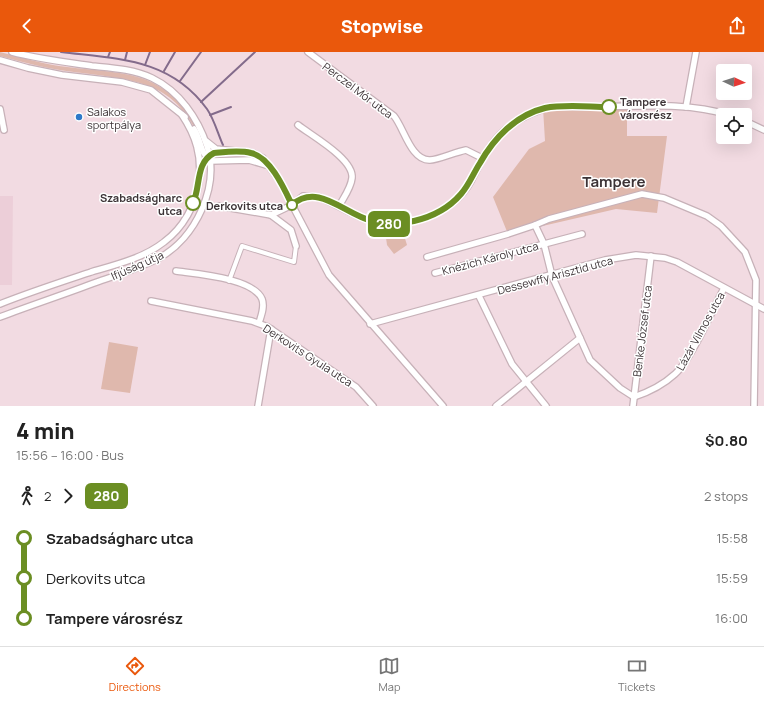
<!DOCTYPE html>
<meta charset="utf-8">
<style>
body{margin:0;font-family:Manrope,sans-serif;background:#f6f6f6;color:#222;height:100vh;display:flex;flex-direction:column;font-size:15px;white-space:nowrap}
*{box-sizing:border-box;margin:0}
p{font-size:13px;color:#767676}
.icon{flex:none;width:22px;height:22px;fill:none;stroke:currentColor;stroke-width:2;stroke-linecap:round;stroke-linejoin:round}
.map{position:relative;height:354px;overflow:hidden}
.sheet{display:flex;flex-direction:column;background:#fff;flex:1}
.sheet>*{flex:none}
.badge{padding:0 8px;border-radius:6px;font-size:14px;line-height:26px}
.needle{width:26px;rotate:94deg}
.fabs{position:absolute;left:716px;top:12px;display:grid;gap:8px}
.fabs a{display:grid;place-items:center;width:36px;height:36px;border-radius:4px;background:#fff;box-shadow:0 4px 16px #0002;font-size:20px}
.map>.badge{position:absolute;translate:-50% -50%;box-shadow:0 0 0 2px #fff}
.legs{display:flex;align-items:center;gap:6px;height:44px;padding:0 16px;font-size:13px}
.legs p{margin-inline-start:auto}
.summary{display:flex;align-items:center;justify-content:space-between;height:68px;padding:0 16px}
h1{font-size:22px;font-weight:800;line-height:30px}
ul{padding:0 16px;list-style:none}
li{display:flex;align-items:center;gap:14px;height:40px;font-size:15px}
li i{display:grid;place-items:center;width:6px;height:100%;margin:0 5px;background:currentColor}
li i::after{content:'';width:10px;height:10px;margin:-5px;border:3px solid;border-radius:50%;background:#fff}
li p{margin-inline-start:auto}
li:first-child i{background:linear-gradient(#0000 50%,currentColor 0)}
li:last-child i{background:linear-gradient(currentColor 50%,#0000 0)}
header{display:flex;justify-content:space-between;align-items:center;height:52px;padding:0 16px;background:#ea580c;color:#fff;font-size:18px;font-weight:800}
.tab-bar{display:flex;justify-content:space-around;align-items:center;height:56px;border-top:1px solid #e0e0e0;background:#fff;font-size:11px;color:#767676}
.tab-bar a{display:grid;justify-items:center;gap:2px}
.tab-bar .current{color:#ea580c}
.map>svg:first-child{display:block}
.built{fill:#ecced8}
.green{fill:#dfb8ad}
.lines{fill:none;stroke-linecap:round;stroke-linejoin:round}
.stream{stroke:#836b8b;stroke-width:2}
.pedestrian-casing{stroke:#c7b1b8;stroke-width:6}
.minor-casing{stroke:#c7b1b8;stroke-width:8}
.pedestrian{stroke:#fff;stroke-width:4}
.minor{stroke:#fff;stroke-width:5.5}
.line-1-casing{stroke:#fff;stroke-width:9}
.line-1{stroke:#6b8e23;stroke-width:6}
.stop-1-dot{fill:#fff;stroke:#6b8e23;stroke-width:2}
.poi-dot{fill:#2e79c9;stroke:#fff;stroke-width:1.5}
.labels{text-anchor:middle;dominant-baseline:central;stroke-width:3;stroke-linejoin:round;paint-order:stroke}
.street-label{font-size:11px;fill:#3c3336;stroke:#fff}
.stop-label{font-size:11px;font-weight:bold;fill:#3c3336;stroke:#fff;text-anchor:end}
.poi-label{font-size:11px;fill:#3c3336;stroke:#fff;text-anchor:start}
.district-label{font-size:15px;font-weight:bold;fill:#3c3336;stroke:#fff}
</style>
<header><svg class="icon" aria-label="back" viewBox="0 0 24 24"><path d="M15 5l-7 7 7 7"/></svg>Stopwise<svg class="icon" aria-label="share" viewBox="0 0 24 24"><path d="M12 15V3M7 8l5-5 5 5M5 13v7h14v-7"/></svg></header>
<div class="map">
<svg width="764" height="354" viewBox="0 0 764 354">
<rect width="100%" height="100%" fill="#f2dbe2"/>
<polygon class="built" points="0,144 13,144 12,233 0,233"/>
<g class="green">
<path d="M0 0C20 5 39 11 59 14 86 18 115 18 141 26 175 37 199 68 206 101 179 29 142 29 74 20 49 17 25 11 0 4Z"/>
<polygon points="627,55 627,84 667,84 657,161 616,157 508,182 493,145 529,97 545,89 543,56"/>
<polygon points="402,177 407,193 394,202 387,193 385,178"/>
<polygon points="109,290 138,295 130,341 101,337"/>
</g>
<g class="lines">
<g class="stream">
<path d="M61 0C118 7 170 6 207 57 214 67 218 82 223 93"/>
<polyline points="108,5 110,0"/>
<polyline points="125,8 127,0"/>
<polyline points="145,13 150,0"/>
<polyline points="164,19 175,0"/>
<polyline points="180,29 201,0"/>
<polyline points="201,50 255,0"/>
<polyline points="210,63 231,55"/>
</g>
<defs>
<polyline id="pedestrian" points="229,229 242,194 294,210 296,194"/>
<g id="minor">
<path d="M308 0 394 64C404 76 411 109 430 108 438 108 455 100 466 98L482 106"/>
<polyline points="0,8 28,16 62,23 122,30 151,38 185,65"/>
<polyline points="686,55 696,0"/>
<polyline points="0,57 4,78"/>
<polyline points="745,69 764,78"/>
<path d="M298 73C312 84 354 107 352 126 351 136 344 145 339 154"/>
<path d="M194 77C201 87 200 102 211 109L249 108 266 113"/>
<polyline points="206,89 216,97 253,101 263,106 279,128 329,223 443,354"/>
<polyline points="219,154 271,163 291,178 296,194"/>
<path d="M271 163 292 153 303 144 319 145C337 152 353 164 371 169 407 178 453 162 471 129 482 108 491 87 511 73 520 66 532 61 543 57 555 52 575 55 588 55 635 55 684 49 729 63"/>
<polyline points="535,173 549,167 642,142 664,146 707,164 721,174 745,200 756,228 754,354"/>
<polyline points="427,205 508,182 535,173 544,192 552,224 590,308 620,336 634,345"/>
<path d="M176 219C197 222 253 226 262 247 265 255 261 264 259 271"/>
<polyline points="435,221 582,182"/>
<polyline points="479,244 512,312 546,354"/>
<polyline points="151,249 252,269 268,275 356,335 373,354"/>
<path d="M0 252C30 240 61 230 91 220 115 213 144 206 164 190 183 176 196 153 199 129 202 104 196 84 182 63"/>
<path d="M0 265C32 253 65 242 97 230 117 223 140 216 159 206 196 186 220 134 207 94 198 66 179 39 152 26 133 17 112 16 92 14 65 10 38 7 12 0"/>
<polyline points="370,272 605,208 636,203 665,206 677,210 764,257"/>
<path d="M634 345C649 340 663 333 675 322 691 308 713 257 724 236"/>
<polyline points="258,354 271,277"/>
<polyline points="496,354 580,286"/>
<polyline points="633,354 651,204"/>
</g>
</defs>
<use href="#pedestrian" class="pedestrian-casing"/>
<use href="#minor" class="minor-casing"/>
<use href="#pedestrian" class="pedestrian"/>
<use href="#minor" class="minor"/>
</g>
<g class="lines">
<defs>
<path id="line-1" d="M193 151C201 134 195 111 214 101 226 100 239 98 251 101 270 105 284 136 292 153 318 130 344 162 372 169 386 172 400 172 414 169 431 165 449 156 461 142 469 133 473 122 480 111 494 86 516 63 545 56 565 52 589 55 609 55"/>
</defs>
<use href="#line-1" class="line-1-casing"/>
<use href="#line-1" class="line-1"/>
</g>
<g class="stop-1-dot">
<circle cx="609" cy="55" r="7"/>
<circle cx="193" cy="151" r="7"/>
<circle cx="292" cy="153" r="5"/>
</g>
<circle class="poi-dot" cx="79" cy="65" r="4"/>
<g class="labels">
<g class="street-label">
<text transform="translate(358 38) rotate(37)">Perczel Mór utca</text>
<text transform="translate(490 206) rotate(-15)">Knézich Károly utca</text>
<text transform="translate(137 213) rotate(-24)">Ifjúság útja</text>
<text transform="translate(555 223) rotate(-15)">Dessewffy Arisztid utca</text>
<text transform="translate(642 279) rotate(-83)">Benke József utca</text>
<text transform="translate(700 279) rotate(-61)">Lázár Vilmos utca</text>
<text transform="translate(308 303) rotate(33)">Derkovits Gyula utca</text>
</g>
<g class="stop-label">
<text x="620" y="49" text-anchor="start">Tampere<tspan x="620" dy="13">városrész</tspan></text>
<text x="182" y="145">Szabadságharc<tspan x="182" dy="13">utca</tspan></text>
<text x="283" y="153">Derkovits utca</text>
</g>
<g class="poi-label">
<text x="87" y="59">Salakos<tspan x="87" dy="13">sportpálya</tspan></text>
</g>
<g class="district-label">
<text x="614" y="129">Tampere</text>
</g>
</g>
</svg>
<div class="fabs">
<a><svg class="needle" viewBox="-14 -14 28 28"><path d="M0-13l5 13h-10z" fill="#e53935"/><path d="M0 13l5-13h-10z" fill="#767676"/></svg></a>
<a><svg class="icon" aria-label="locate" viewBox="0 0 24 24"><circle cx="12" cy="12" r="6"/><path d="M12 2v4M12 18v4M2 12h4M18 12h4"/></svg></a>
</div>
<b class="badge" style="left:389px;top:172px;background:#6b8e23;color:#fff">280</b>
</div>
<section class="sheet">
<div class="summary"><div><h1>4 min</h1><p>15:56 – 16:00 · Bus</p></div><b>$0.80</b></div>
<div class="legs"><svg class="icon" aria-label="walk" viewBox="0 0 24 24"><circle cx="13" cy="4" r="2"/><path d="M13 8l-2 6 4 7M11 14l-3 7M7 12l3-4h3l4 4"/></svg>2<svg class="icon" aria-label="forward" viewBox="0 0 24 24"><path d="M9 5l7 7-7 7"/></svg><b class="badge" style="background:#6b8e23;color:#fff">280</b><p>2 stops</p></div>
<ul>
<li><i style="color:#6b8e23"></i><b>Szabadságharc utca</b><p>15:58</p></li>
<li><i style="color:#6b8e23"></i><span>Derkovits utca</span><p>15:59</p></li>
<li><i style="color:#6b8e23"></i><b>Tampere városrész</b><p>16:00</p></li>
</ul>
</section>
<nav class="tab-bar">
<a class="current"><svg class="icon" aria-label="directions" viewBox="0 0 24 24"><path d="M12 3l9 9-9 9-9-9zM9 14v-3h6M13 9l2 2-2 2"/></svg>Directions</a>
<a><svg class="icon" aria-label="map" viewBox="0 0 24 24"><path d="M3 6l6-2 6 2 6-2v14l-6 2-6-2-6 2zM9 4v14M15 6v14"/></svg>Map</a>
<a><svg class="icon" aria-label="tickets" viewBox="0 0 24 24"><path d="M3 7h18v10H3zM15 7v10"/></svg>Tickets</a>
</nav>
